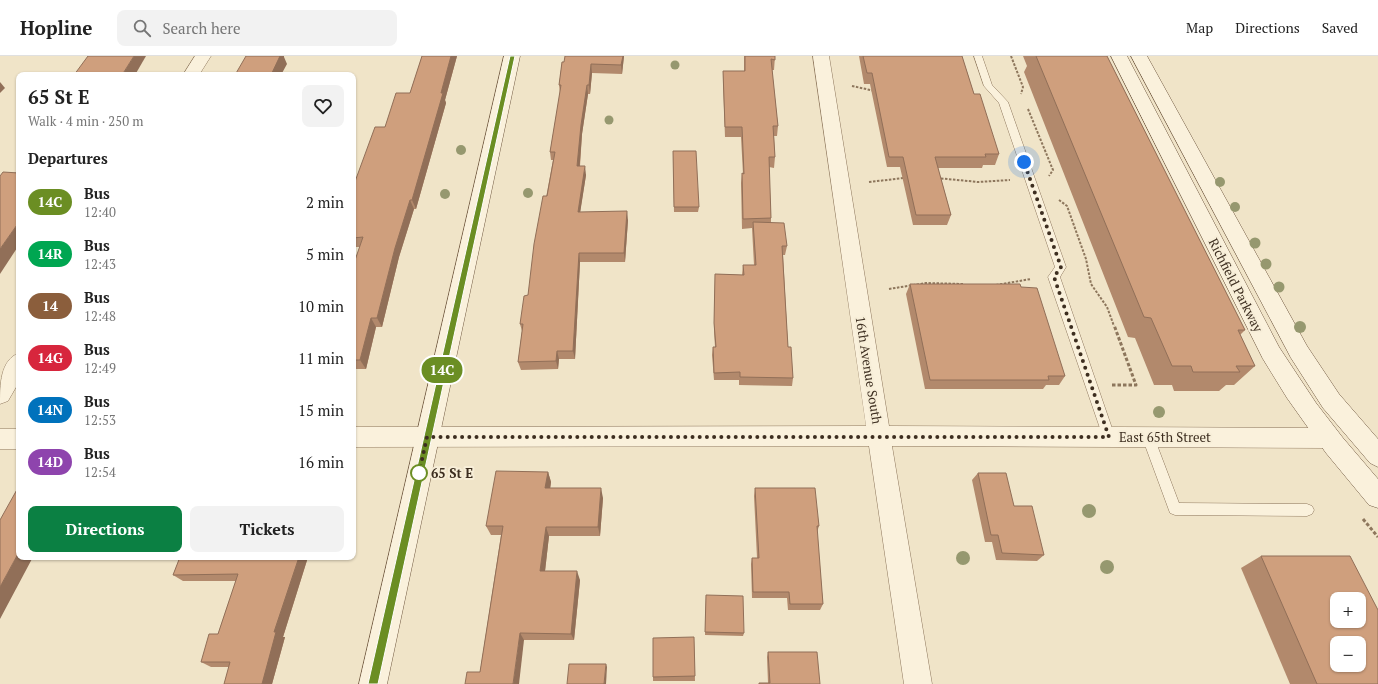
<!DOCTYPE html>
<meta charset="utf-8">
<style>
body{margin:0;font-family:"PT Serif",serif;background:#f2f2f2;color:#222;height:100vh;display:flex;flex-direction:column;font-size:15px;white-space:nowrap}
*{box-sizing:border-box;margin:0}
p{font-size:13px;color:#767676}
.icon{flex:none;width:22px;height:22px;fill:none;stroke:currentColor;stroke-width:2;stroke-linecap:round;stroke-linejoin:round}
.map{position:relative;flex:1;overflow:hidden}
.panel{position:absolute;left:16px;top:16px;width:340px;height:488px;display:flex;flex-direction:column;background:#fff;border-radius:8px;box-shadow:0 1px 3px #0004}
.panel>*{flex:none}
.badge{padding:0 8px;border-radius:13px;font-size:14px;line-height:26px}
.fabs{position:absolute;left:1330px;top:536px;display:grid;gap:8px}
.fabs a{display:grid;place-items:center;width:36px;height:36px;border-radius:8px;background:#fff;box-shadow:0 1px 3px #0004;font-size:20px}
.you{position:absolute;width:20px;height:20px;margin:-10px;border:3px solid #fff;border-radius:50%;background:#1a73e8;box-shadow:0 0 0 6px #1a73e833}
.map>.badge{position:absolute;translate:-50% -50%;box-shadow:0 0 0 2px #fff}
h2{padding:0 12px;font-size:15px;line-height:36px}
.round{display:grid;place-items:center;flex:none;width:42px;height:42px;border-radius:8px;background:#f2f2f2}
.summary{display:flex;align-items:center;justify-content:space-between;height:68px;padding:0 12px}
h1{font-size:19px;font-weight:700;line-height:30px}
.cta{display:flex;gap:8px;margin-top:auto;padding:8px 12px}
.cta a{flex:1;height:46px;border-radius:8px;background:#0b8043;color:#fff;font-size:16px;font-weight:700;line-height:46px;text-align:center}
.cta a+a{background:#f2f2f2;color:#222}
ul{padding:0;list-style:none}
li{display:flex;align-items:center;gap:12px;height:52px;padding:0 12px}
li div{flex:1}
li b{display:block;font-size:15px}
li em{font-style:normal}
li .badge{min-width:44px;font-weight:700;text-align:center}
header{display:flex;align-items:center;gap:24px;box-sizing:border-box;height:56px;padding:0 20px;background:#fff;border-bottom:1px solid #e0e0e0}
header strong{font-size:19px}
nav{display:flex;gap:22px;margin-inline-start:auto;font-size:14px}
.search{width:280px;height:36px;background:#f2f2f2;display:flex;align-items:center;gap:10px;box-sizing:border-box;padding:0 14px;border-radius:8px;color:#767676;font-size:15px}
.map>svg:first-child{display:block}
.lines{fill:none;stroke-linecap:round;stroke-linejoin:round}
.lane-casing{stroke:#8d765c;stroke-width:1}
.street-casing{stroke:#8d765c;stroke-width:1}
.secondary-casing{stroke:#6f573f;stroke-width:1}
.path-far1{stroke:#8d765c;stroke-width:2;stroke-dasharray:2.5 1.5;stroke-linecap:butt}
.path{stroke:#8d765c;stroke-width:3;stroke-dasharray:3.5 2;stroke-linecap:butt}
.lane{fill:#faf1dc;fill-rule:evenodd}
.street{fill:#faf1dc;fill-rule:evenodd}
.secondary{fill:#faf1dc;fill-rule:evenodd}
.tree{fill:#96986f}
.wall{fill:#b2896c}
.shaded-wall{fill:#916f58}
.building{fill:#cf9f7d;stroke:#916f58;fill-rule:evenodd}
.line{fill:#6b8e23;stroke:#fff}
.walk{stroke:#3d2e20;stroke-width:4;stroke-dasharray:0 7.2}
.stop-dot{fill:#fff;stroke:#6b8e23;stroke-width:2}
.labels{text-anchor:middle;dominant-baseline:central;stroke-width:4;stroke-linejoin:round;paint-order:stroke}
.street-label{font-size:13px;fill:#3d2e20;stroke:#f7eed8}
.stop-label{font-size:13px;font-weight:bold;fill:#3d2e20;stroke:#f7eed8;text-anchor:start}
</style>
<header>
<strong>Hopline</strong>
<div class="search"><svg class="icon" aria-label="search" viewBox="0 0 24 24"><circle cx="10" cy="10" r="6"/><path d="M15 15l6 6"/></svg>Search here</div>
<nav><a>Map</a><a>Directions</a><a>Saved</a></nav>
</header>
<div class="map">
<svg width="1378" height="628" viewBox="0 0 1378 628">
<rect width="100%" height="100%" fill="#f0e4c8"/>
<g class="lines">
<defs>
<g id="lane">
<polygon points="974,0 982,0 992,29 1008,46 1066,211 1060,221 1115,381 1113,385 1109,387 1105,385 1103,381 1048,221 1055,211 999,47 984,30"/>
<polygon points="1148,375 1152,377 1154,381 1179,447 1307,448 1312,450 1314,454 1312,458 1307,460 1175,459 1170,457 1142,381 1144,377"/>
</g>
<g id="street">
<polygon points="195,0 211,0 199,19 183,19"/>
<polygon points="813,0 829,0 889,370 1328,372 1336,375 1340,382 1336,389 1328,392 892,390 932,628 904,628 869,390 353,391 353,371 866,370"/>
<path d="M19 297V326L8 345 0 348C0 329 0 304 19 297Z"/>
<rect x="0" y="373" width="19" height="20"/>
</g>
<g id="secondary">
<polygon points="504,0 520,0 387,628 359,628"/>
<polygon points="1111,0 1127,0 1279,291 1316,347 1343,382 1378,423 1378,452 1369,449 1326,397 1287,342 1263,303"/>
<polygon points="1131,0 1147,0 1307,290 1339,338 1378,383 1378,411 1370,407 1323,352 1291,302"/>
</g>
</defs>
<use href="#lane" class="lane-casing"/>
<use href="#street" class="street-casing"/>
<use href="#secondary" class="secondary-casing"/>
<g class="path-far1">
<polyline points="1011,0 1023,31 1021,38"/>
<polyline points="852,30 875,35"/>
<polyline points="1028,53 1053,114 1049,120"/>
<polyline points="937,122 978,126 1010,124"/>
<polyline points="869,126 904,122"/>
<polyline points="1059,144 1067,150 1086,203 1091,228 1107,251 1114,270"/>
<polyline points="996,229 1031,223"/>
<polyline points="889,233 926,227 963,228"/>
</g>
<g class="path">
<polyline points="1112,329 1136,329 1114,269"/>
<polyline points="1363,463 1378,481"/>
</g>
<use href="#lane" class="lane"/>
<use href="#street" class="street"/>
<use href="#secondary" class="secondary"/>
</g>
<g class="tree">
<circle cx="675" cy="9" r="4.5"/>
<circle cx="609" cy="64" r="4.5"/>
<circle cx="461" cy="94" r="5"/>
<circle cx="1220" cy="126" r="5"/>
<circle cx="528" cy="137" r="5"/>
<circle cx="445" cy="138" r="5"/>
<circle cx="1235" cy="151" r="5"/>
<circle cx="1255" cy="187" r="5.5"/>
<circle cx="1266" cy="208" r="5.5"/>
<circle cx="1279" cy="231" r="5.5"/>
<circle cx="1300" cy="271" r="6"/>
<circle cx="1159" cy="356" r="6"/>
<circle cx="1089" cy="455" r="7"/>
<circle cx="963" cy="502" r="7"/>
<circle cx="1107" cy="511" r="7"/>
</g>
<g class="wall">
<polygon points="422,0 457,0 445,44 446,47 416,153 414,153 399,201 382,271 376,271 366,313 353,313 353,210 360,191 353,191 353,131 385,71 410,37"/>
<polygon points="624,0 622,18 592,17 590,38 588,38 582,78 580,110 586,119 580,156 628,164 625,206 580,206 575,303 559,303 558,313 521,314 518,306 522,275 520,268 528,239 553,104 551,104 550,96 560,37 559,29 562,6"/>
<polygon points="744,0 775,0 774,14 772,14 778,70 777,80 774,80 775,101 774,112 769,111 771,162 771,166 787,190 785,199 783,199 788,291 793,322 792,330 739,329 739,324 714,324 712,299 713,291 715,291 714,275 715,218 742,219 743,209 754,209 752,172 742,173 741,127 742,117 743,118 741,81 725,81 723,25 723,15 744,15"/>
<polygon points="859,0 962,0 974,38 999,98 995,109 983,109 982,112 938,112 951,159 947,169 913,169 900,111 887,111 870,28 864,28"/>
<polygon points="1023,0 1107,0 1245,274 1240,279 1255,310 1234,329 1226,329 1219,335 1174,335 1172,329 1154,329 1135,282 1128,281 1024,16 1027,10"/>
<polygon points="673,95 699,151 698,156 674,156"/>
<polygon points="910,228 1021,231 1065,320 1059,329 1046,329 1043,333 925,333 906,238"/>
<polygon points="548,416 551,426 550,432 603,442 600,480 549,480 545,515 580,524 574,584 524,584 480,616 501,479 491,479 486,470"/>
<polygon points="978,417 1014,450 1044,499 1037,505 996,504 992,486 985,486 972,424"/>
<polygon points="755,432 819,470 817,476 823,548 820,554 788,554 787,542 752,542 751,508 752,502 757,502 754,440"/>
<polygon points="1261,500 1378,628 1290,628 1241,512"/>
<polygon points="180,501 308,501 283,581 285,581 272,628 224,628 229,611 211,611 201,606 218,578 236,525 183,525 173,519"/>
<polygon points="706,539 744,577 743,580 705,579"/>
<polygon points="694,581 695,625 653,625 653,621"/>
<polygon points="768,596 820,628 759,628 759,627 768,627 767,601"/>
</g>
<g class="shaded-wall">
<polygon points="134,0 146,0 135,19 122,19"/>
<polygon points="277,0 284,0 284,1 287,8 281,19 271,19"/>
<polygon points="451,0 457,0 445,44 446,47 416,153 412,144"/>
<polygon points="623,0 624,0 622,18 621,9"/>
<polygon points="591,8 592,17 590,38 589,29"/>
<polygon points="0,26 5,32 0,37"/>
<polygon points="587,29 588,38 582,78 579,119 577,110 581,69"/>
<polygon points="585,110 586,119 579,164 578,156"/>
<polygon points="410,144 414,153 399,201 382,271 377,262 395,192"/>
<polygon points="627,155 628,164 625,206 624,197"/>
<polygon points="19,166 19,189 0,218 0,193"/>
<polygon points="579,197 580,206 575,303 573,295"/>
<polygon points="371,262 376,271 366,313 360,304"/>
<polygon points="557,295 559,303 558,313 556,305"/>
<polygon points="548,416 551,426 549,442 545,432"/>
<polygon points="601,432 603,442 600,480 598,471"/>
<polygon points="546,471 549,480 544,524 540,515"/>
<polygon points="19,496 19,501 33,501 0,563 0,531"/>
<polygon points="299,501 308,501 283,581 285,581 272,628 262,628 274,576"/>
<polygon points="577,515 580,524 574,584 571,578"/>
<polygon points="520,577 524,584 519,628 513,628"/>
<polygon points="606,608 607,611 606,628 604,628"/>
</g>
<g class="building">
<polygon points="88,0 134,0 122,19 74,19"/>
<polygon points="246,0 280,0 271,19 235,19"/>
<polygon points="422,0 451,0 441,37 443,37 412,144 410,144 395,192 377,262 371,262 360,304 353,304 353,210 363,181 353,182 353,131 375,71 385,71 396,37 410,37"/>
<polygon points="565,0 623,0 621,9 591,8 589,29 587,29 581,69 577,110 585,110 578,156 627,155 624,197 579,197 573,295 557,295 556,305 518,306 523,268 520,268 524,240 528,239 534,188 543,140 547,140 555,96 550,96 561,29 559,29 562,6 564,6"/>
<polygon points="745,0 775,0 775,4 771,3 778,70 773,70 775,101 769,101 771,162 743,163 742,117 744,118 742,71 725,71 723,15 745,15"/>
<polygon points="863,0 962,0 974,38 980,38 999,98 985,98 986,101 935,101 951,159 916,159 903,101 889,101 872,17 867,17"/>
<polygon points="1036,0 1107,0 1245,274 1238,274 1255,310 1236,310 1240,316 1193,316 1191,310 1172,310 1151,262 1144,261"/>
<polygon points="673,95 696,95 699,151 674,151"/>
<polygon points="3,116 19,117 19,166 0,193 0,120"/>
<polygon points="753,166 784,167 787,190 782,190 788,291 791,291 793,322 740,321 740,316 714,317 713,291 716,291 714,267 715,218 744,219 743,209 756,209"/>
<polygon points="910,228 1020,228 1021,231 1037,232 1065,320 1048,320 1049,324 930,324"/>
<polygon points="496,415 548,416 545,432 601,432 598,471 546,471 540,515 577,515 571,578 520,577 513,628 465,628 467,616 480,616 503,470 486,470"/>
<polygon points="978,417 1006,417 1014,450 1032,450 1044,499 1002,497 998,479 991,479"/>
<polygon points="19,430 19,496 0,531 0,464"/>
<polygon points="755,432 815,432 819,470 817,470 823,548 790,548 789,536 753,536 752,502 759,502"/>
<path d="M1261 500H1350L1378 554V628H1317ZM1337 543H1359V565H1337ZM1337 587H1359V609H1337Z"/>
<polygon points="180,501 299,501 274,576 276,576 262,628 224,628 230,606 201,606 209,578 218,578 238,518 173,519"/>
<polygon points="706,539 743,540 744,577 705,576"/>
<polygon points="694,581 695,620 653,621 653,582"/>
<polygon points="768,596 817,596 820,628 759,628 759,627 770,627"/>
<polygon points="569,608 606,608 604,628 567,628"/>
</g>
<polygon class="line" points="510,0 515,0 378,628 368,628"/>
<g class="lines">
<polyline class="walk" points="419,417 427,381 1109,381 1054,221 1061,211 1024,106"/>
</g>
<circle class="stop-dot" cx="419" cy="417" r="8"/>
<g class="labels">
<g class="street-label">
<text transform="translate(1236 229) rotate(63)">Richfield Parkway</text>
<text transform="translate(869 314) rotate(81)">16th Avenue South</text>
<text x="1165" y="381">East 65th Street</text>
</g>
<g class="stop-label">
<text x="431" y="417">65 St E</text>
</g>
</g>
</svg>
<div class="fabs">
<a>+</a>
<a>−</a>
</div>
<div class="you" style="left:1024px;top:106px"></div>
<b class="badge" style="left:442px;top:314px;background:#6b8e23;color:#fff">14C</b>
<section class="panel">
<div class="summary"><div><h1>65 St E</h1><p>Walk · 4 min · 250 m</p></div><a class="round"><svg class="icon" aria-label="heart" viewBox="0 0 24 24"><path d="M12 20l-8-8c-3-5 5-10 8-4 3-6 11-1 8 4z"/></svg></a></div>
<h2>Departures</h2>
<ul>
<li><span class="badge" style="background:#6b8e23;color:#fff">14C</span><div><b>Bus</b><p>12:40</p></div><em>2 min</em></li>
<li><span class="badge" style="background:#00a651;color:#fff">14R</span><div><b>Bus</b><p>12:43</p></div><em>5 min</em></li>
<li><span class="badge" style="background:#8b5e3c;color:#fff">14</span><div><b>Bus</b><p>12:48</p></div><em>10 min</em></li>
<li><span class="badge" style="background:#d7263d;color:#fff">14G</span><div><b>Bus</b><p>12:49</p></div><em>11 min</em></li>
<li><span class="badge" style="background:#0072bc;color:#fff">14N</span><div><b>Bus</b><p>12:53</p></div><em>15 min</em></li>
<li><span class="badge" style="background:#8e44ad;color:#fff">14D</span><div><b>Bus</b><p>12:54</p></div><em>16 min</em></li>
</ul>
<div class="cta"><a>Directions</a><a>Tickets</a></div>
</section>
</div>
